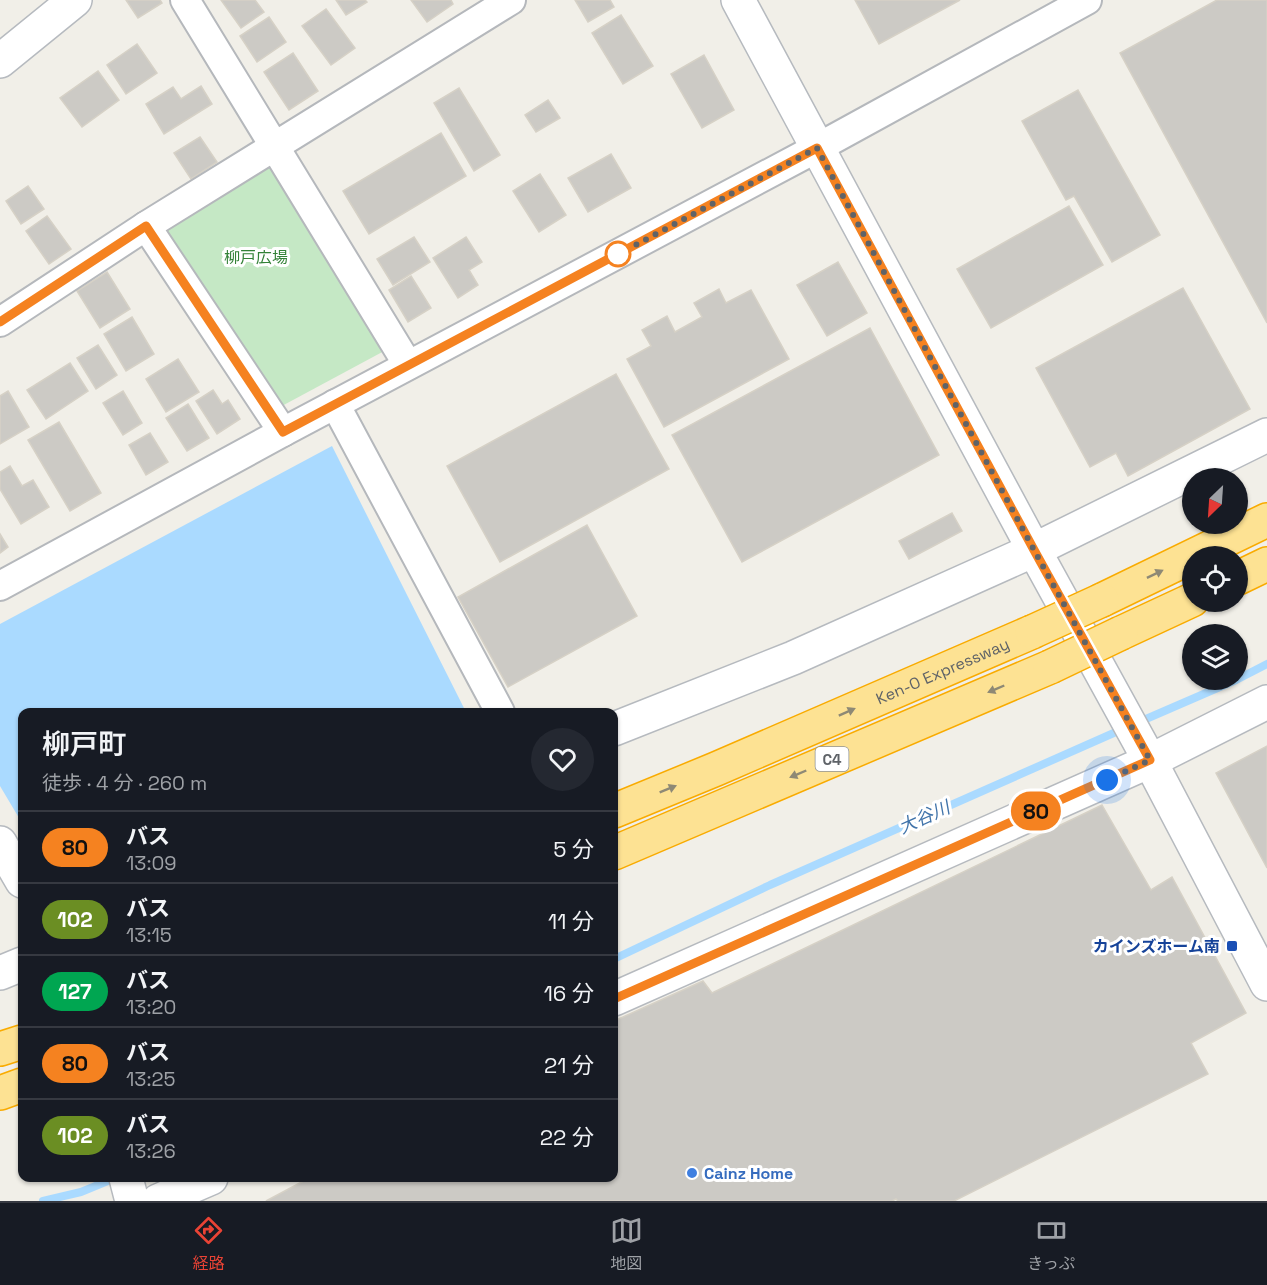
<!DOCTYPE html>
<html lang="ja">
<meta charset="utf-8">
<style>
body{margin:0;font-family:"Space Grotesk","Noto Sans JP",sans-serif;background:#242831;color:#f1f3f6;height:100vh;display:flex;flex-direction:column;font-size:22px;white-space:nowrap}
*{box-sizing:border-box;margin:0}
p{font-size:20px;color:#9ea1a6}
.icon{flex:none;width:33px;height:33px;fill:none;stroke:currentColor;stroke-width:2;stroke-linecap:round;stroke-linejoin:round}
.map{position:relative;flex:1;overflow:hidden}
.side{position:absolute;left:18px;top:708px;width:600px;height:474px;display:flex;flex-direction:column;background:#171b24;border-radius:12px;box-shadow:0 2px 4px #0004}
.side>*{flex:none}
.badge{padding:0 12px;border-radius:20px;font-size:21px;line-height:39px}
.needle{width:39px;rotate:205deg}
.fabs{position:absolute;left:1182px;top:468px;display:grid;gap:12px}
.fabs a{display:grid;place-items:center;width:66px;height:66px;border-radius:50%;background:#171b24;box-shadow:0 2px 4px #0004;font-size:30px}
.you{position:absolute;width:30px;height:30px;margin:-15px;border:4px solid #fff;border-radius:50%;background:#1a73e8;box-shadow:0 0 0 9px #1a73e833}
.map>.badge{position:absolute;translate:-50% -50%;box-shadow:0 0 0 3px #fff}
.round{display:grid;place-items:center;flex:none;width:63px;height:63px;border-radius:32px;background:#242831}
.summary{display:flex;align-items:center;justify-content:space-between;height:102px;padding:0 24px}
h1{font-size:28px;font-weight:600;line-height:45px}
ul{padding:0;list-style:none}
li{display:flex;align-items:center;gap:18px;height:72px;padding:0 24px;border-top:2px solid #363941}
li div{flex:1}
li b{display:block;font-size:22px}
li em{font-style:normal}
li .badge{min-width:66px;font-weight:700;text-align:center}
.tabs{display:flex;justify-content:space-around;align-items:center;height:84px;border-top:2px solid #363941;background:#171b24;font-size:16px;color:#9ea1a6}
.tabs a{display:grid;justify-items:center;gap:3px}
.tabs .current{color:#ea4335}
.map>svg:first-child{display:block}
.green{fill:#c5e8c5}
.water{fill:#aadaff}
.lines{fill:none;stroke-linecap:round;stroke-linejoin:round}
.stream{stroke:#aadaff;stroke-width:8}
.building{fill:#cccac5;stroke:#d6d1c6;stroke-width:1.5}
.street-casing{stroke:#b5b8bc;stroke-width:32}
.secondary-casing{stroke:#b6babf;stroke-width:36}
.highway-casing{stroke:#f9ab00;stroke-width:36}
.street{stroke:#fff;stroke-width:28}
.secondary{stroke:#fff;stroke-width:33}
.highway{stroke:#fde293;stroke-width:33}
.highway-bridge-casing{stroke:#f9ab00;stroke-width:36;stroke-linecap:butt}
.highway-bridge{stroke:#fde293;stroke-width:33}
.oneway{fill:#8e8975}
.line-casing{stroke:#fff;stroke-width:14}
.line{stroke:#f58220;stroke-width:9}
.walk{stroke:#5f6368;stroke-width:6;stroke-dasharray:0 10.8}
.stop-dot{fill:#fff;stroke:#f58220;stroke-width:3}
.transit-dot{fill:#1a4fb4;stroke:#fff;stroke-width:2}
.shop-dot{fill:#3f7fe0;stroke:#fff;stroke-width:2}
.labels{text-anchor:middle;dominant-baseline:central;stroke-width:6;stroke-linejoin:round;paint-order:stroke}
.shield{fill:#fff;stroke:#8f9295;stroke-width:1.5}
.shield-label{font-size:15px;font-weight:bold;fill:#5f6368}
.park-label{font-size:16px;fill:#348238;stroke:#fff}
.street-label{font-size:16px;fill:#5f6368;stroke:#fff}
.transit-label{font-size:16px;font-weight:bold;fill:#164399;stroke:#fff;text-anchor:end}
.shop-label{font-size:16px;font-weight:bold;fill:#366cbe;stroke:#fff;text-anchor:start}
.water-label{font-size:18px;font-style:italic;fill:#4174aa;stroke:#fff}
</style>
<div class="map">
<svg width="1267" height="1201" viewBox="0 0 1267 1201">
<rect width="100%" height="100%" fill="#f1efe8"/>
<polygon class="green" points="272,164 386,350 280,407 165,231"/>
<polygon class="water" points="332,446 466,712 22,712 22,823 0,786 0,624"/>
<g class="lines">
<g class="stream">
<polyline points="1238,679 1267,664"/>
<polyline points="1139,722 1236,680"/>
<polyline points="614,959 770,885 1125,728"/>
<polyline points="43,1201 81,1192 115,1178"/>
</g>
</g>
<g class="building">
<polygon points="126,0 160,0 162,3 138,18"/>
<polygon points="221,0 255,0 264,12 241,28"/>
<polygon points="336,0 365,0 367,2 346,15"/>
<polygon points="411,0 451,0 453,4 427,22"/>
<polygon points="575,0 610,0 614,7 588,22"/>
<polygon points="855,0 960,0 879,44"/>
<polygon points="1217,0 1267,0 1267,323 1120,53"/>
<polygon points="326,9 355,48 331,65 302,26"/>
<polygon points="621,15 653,66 623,84 592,33"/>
<polygon points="269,17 286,42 257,62 240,36"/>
<polygon points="137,44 157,73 126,94 107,65"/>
<polygon points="293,53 318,91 289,110 264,72"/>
<polygon points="704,55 734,110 702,128 671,74"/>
<polygon points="98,71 119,100 82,127 60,98"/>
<polygon points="201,86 212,104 164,134 146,104 173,87 181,99"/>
<polygon points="459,88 500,155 474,171 434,103"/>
<polygon points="1078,90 1160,235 1112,262 1074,196 1066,200 1022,121"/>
<polygon points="548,100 560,118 536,132 525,115"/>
<polygon points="441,133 466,176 369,234 343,191"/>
<polygon points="200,137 217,162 191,179 174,153"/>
<polygon points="611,154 631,188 588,212 568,178"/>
<polygon points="540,174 566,215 539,232 513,191"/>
<polygon points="28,186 44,209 21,224 6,201"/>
<polygon points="1069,206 1103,265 991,328 957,269"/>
<polygon points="47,216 71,249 49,264 26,231"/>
<polygon points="414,237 430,262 393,285 377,259"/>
<polygon points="466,237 482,262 469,270 478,285 458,298 433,258"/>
<polygon points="838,262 867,313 827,336 797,285"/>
<polygon points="107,272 130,309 100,328 77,291"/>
<polygon points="411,276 431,308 408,322 389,290"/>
<polygon points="1183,288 1250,409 1128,476 1116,453 1090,467 1036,368"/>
<polygon points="719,289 726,303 751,290 789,359 664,427 627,359 651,346 642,330 667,316 675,332 702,317 694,303"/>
<polygon points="132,317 154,354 126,371 104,334"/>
<polygon points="870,328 939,455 742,562 672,435"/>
<polygon points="98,345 117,375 96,389 77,358"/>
<polygon points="178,359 199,392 166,412 146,379"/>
<polygon points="70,363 88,391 46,419 27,390"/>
<polygon points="616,374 669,469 500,562 447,466"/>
<polygon points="213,390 222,404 228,400 240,419 217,434 196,401"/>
<polygon points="8,391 29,427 0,444 0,396"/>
<polygon points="123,391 142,423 123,435 103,403"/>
<polygon points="188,404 209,438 187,451 166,418"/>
<polygon points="59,422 101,493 70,511 28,440"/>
<polygon points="150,433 168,462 146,475 129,445"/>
<polygon points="10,466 22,486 33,480 49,507 21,524 0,489 0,472"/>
<polygon points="952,513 962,531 909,559 899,541"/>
<polygon points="587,525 637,616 508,687 458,597"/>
<polygon points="0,534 8,547 0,553"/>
<polygon points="1267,746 1267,868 1216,773"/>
<polygon points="1102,805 1151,890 1172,877 1246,1013 1191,1043 1208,1074 954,1201 898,1201 896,1199 892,1201 266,1201 309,1178 614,1178 614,1021 703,981 712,993"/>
</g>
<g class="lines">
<defs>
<g id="street">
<polyline points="185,0 408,365"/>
<polyline points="146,226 283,432"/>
<polyline points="0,322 146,226 511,0"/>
<polyline points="335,404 500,712"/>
<polyline points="0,586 283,432 817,148 1087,0"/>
</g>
<g id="secondary">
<polyline points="738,0 1034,550 1150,761 1267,984"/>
<polyline points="0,61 75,0"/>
<polyline points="614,729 793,658 1034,550 1267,435"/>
<polyline points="0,843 22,881"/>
<polyline points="0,973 22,964"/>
<polyline points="614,999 1150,761 1267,702"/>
<polyline points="126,1178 132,1201"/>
<polyline points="158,1201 211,1178"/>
</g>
<g id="highway">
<polyline points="1238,578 1267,564"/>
<polyline points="1102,600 1267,520"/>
<polyline points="1121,633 1192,600"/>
<path id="s1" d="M614 811 716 769 1032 632"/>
<polyline points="614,853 1050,667"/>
<polyline points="0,1049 22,1042"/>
<polyline points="0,1093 22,1085"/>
</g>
</defs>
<use href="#street" class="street-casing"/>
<use href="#secondary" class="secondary-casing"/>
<use href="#highway" class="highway-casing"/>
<use href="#street" class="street"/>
<use href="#secondary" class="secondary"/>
<use href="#highway" class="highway"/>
<defs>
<g id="highway-bridge">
<polyline points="1032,632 1102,600"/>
<polyline points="1050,667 1121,633"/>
</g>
</defs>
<use href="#highway-bridge" class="highway-bridge-casing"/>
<use href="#highway-bridge" class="highway-bridge"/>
</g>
<defs><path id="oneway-solid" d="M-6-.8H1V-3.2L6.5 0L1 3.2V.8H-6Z" transform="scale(1.5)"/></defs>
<g class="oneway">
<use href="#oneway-solid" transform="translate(1155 574) rotate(-26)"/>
<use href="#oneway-solid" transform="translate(996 689) rotate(157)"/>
<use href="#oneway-solid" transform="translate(847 712) rotate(-24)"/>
<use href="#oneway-solid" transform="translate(798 774) rotate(157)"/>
<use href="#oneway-solid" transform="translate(668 789) rotate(-22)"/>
</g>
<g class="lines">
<defs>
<polyline id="line" points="0,322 146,226 283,432 817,148 1034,550 1150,760 614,999"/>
</defs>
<use href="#line" class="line-casing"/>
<use href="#line" class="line"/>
<polyline class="walk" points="618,254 613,257 817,148 1034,550 1150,760 1107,780"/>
</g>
<circle class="stop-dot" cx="618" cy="254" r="12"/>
<rect class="transit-dot" x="1226" y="940" width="12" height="12" rx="3"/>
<circle class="shop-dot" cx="692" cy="1173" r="6"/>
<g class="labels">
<rect class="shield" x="815.5" y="747" width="33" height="24" rx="4.5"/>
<g class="shield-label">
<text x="832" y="759">C4</text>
</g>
<g class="park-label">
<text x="256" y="257">柳戸広場</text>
</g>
<g class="street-label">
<text stroke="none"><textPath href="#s1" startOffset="357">Ken-O Expressway</textPath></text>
</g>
<g class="transit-label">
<text x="1220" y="946">カインズホーム南</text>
</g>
<g class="shop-label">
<text x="704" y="1173">Cainz Home</text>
</g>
<g class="water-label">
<text transform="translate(924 817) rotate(-24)">大谷川</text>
</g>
</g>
</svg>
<div class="fabs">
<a><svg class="needle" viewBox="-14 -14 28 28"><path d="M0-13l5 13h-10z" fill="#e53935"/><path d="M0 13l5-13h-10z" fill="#9ea1a6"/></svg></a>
<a><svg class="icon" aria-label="locate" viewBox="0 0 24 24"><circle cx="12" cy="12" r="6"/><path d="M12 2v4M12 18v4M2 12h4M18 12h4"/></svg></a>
<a><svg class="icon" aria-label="layers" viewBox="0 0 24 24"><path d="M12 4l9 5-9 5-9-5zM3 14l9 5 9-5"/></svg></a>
</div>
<div class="you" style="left:1107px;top:780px"></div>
<b class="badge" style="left:1036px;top:811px;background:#f58220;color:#111">80</b>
<section class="side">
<div class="summary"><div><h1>柳戸町</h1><p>徒歩 · 4 分 · 260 m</p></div><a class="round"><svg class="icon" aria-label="heart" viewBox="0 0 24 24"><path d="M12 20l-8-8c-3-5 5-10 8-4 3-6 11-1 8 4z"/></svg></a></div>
<ul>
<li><span class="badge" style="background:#f58220;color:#111">80</span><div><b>バス</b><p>13:09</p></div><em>5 分</em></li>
<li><span class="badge" style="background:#6b8e23;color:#fff">102</span><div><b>バス</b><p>13:15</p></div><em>11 分</em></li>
<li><span class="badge" style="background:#00a651;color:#fff">127</span><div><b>バス</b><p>13:20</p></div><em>16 分</em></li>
<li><span class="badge" style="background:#f58220;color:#111">80</span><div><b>バス</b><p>13:25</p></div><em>21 分</em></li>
<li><span class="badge" style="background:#6b8e23;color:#fff">102</span><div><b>バス</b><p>13:26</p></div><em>22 分</em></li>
</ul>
</section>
</div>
<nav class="tabs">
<a class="current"><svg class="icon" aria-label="directions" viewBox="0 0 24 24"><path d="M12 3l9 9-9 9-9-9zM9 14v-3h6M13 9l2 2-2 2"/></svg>経路</a>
<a><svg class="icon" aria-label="map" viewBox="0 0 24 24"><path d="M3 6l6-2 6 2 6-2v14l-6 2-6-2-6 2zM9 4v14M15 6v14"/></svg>地図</a>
<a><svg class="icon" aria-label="tickets" viewBox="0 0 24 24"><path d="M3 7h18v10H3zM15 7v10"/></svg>きっぷ</a>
</nav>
